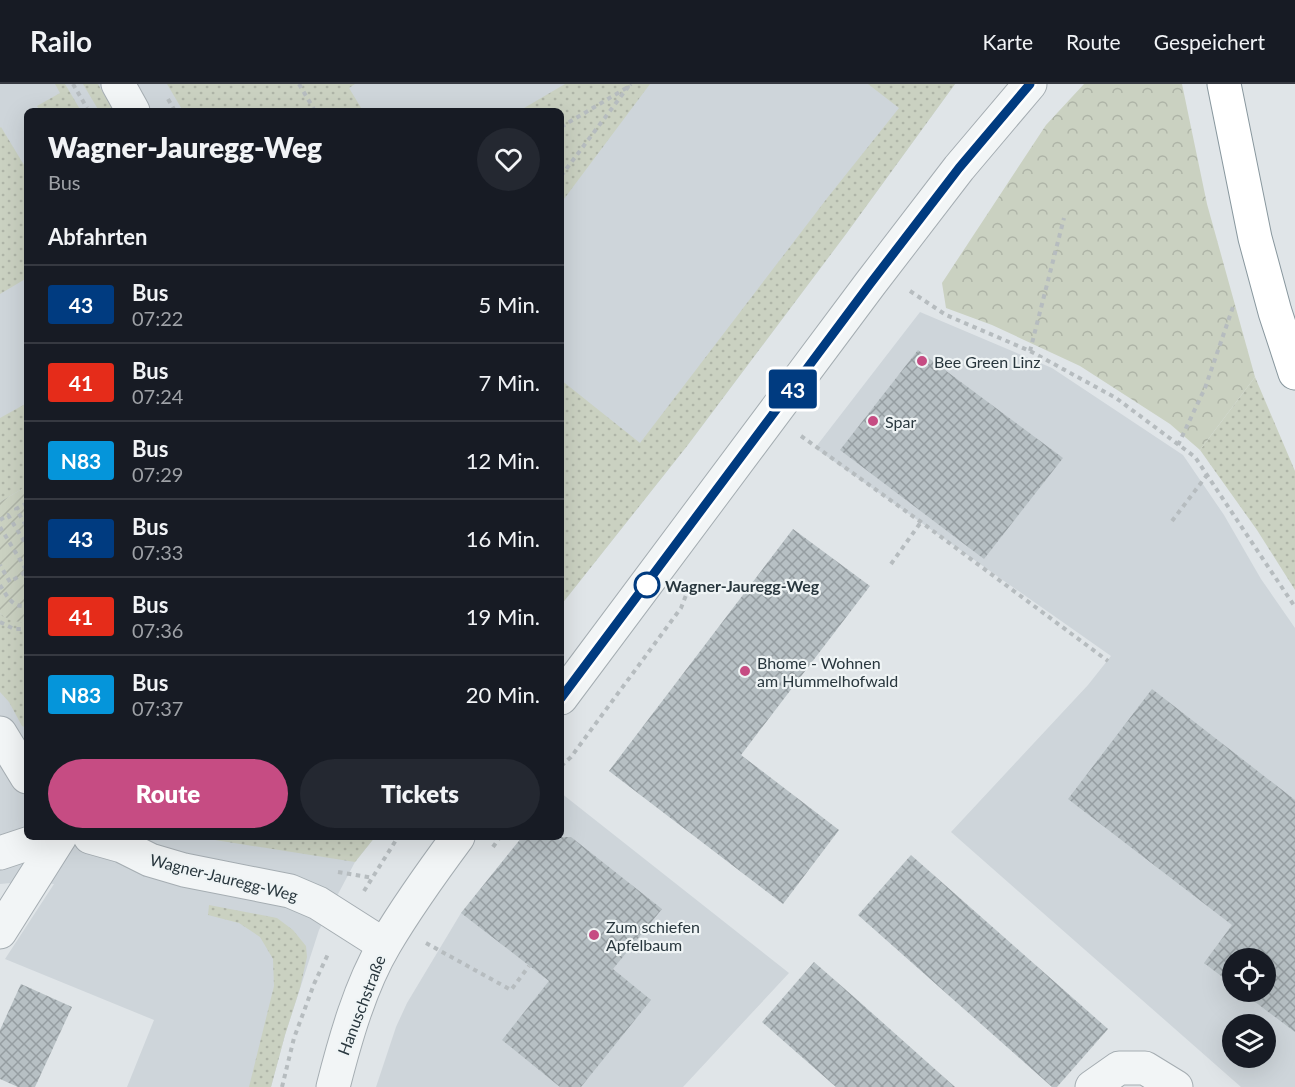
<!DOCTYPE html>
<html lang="de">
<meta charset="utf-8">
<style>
body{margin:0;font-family:Lato,sans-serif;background:#242831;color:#f1f3f6;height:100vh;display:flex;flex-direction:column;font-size:22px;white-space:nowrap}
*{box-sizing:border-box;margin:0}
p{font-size:20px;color:#9ea1a6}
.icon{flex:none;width:33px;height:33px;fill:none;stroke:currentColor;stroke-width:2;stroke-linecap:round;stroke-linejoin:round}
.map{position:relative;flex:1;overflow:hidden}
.panel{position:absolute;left:24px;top:24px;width:540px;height:732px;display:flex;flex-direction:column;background:#171b24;border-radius:9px;box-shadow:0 6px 24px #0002}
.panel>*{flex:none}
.badge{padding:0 12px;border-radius:4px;font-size:21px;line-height:39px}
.tools{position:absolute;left:1222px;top:864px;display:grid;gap:12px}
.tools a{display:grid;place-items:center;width:54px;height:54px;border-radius:50%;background:#171b24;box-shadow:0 6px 24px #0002;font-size:30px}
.map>.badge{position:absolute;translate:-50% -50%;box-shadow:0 0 0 3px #fff}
h2{padding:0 24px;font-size:22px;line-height:54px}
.round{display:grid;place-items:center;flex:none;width:63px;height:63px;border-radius:32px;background:#242831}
.summary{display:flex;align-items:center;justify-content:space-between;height:102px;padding:0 24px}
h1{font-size:28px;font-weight:800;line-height:45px}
.button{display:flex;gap:12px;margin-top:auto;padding:12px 24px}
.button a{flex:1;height:69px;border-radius:36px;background:#c64c83;color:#fff;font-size:24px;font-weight:800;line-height:69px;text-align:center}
.button a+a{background:#242831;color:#f1f3f6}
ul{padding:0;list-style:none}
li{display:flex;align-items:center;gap:18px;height:78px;padding:0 24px;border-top:2px solid #363941}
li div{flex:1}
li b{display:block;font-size:22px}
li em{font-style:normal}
li .badge{min-width:66px;font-weight:700;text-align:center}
header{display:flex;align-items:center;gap:36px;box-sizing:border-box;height:84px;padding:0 30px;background:#171b24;border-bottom:2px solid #363941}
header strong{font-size:28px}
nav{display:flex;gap:33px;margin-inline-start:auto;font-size:21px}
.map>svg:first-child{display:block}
.built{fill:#ced5da;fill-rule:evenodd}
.grass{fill:url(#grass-dots)}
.forest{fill:url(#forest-crowns)}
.garden{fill:url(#garden-furrows)}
.building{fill:url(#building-cross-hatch)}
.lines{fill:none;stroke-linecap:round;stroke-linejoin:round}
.minor-casing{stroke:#a5adb2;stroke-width:35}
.highway-casing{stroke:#88979e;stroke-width:35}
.path{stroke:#b6bcbf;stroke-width:4;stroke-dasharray:4.5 4.5;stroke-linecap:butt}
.minor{stroke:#f2f5f6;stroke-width:33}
.highway{stroke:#fff;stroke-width:33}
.line-casing{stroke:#fff;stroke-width:14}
.line{stroke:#003b80;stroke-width:9}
.poi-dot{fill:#c64c83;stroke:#eff4f5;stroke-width:2}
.stop-dot{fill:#fff;stroke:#003b80;stroke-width:3}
.labels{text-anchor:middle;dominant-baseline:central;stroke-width:4.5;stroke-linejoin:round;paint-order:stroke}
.poi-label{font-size:16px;fill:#29373e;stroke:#eff4f5;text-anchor:start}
.stop-label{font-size:16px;font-weight:bold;fill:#29373e;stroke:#eff4f5;text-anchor:start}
.street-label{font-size:16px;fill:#29373e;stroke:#eff4f5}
</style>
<header>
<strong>Railo</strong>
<nav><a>Karte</a><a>Route</a><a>Gespeichert</a></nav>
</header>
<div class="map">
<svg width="1295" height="1003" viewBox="0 0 1295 1003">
<defs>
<pattern id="grass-dots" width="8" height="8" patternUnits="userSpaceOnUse" patternTransform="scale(1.5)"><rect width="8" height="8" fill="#cad1c1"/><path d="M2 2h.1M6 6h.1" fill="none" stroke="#aeb4a7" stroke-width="1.8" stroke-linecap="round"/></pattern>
<pattern id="forest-crowns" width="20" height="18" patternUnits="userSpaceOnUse" patternTransform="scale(1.5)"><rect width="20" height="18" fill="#cad1c1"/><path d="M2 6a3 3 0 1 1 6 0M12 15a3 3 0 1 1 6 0" fill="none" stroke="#aeb4a7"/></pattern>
<pattern id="garden-furrows" width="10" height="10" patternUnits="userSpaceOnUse" patternTransform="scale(1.5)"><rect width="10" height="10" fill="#cad1c1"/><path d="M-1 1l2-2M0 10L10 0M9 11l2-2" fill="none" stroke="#aeb4a7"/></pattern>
<pattern id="building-cross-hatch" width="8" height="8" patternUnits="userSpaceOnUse" patternTransform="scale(1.5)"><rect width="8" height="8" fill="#b7c0c4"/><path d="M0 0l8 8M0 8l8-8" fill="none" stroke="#959da1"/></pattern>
</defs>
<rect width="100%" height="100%" fill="#e0e5e8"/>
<g class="built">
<polygon points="0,0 955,0 846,150 687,362 561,521 561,27 27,27 27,753 375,753 355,778 319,846 285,951 271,1003 127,1003 154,936 5,875 54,800 32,797 0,800"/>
<path d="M920 228 1052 284 1183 371 1224 431 1261 495 1295 544V1003H1241L951 748 1088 601 1111 572 815 364ZM1233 874H1266V908H1233ZM1233 940H1266V974H1233Z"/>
<polygon points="561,709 789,889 683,1003 376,1003 396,943 407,919 461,829 522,753 561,753"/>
</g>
<g class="grass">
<polygon points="55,0 65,0 81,27 40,27 37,22 60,9"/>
<polygon points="83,0 98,0 114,27 99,27"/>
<polygon points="167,0 355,0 349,4 363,27 183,27"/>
<polygon points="565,0 650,0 561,119 561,27 519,27"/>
<polygon points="868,0 955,0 846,150 687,362 561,521 561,296 640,359 828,113 899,24"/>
<polygon points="1,43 27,86 27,194 0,210 0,44"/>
<polygon points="1255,293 1295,387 1295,506 1257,446 1200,366"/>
<polygon points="27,319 27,402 0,418 0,334"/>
<path d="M0 529C6 535 19 539 27 538V644L22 642 9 618 0 608Z"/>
<polygon points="196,753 375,753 355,778"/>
<polygon points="209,821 277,834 293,846 306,862 307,873 300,904 285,951 271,1003 249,1003 274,902 273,875 260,853 239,839 208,831"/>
</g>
<polygon class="forest" points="1084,0 1182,0 1207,120 1255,293 1200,366 1170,340 1080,282 992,241 946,224 942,199 1046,41"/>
<path class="garden" d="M27 402V538C17 539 7 536 0 529V418Z"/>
<g class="building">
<polygon points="918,266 1063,374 984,475 840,366"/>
<polygon points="793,445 870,502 741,671 839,746 783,820 609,687"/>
<polygon points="1152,605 1295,716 1295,948 1242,908 1266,908 1266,874 1233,874 1233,901 1204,879 1232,841 1068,715"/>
<polygon points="522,753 571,753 662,825 613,885 651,916 581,1003 560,1003 502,956 549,897 461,829"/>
<polygon points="911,771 1108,945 1057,1003 1052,1003 858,831"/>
<polygon points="814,878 854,913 955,1003 836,1003 762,938"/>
<polygon points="21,900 72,923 35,1003 18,1003 0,995 0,946"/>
</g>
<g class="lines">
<defs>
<g id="minor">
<polyline points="118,0 133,27"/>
<polyline points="561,614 870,200 959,84 1030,0"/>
<polyline points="0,649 27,693"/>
<polyline points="90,753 122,762 150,776 184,786 290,807 318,819 384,861"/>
<polyline points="0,769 48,753"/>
<polyline points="0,848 60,753"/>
<path d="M333 1003C345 956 360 902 385 860 407 823 432 788 458 753"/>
<polyline points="1092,1003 1119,984 1145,984 1176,1003"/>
</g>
<polyline id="highway" points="1224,0 1255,154 1275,228 1295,289"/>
</defs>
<use href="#minor" class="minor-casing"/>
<use href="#highway" class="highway-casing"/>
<g class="path">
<polyline points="73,0 87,24"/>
<polyline points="299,0 315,27"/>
<polyline points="168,15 175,27"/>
<polyline points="561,43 628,3 631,0"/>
<polyline points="561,92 628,3 626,0"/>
<polyline points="910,207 946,231 1030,267 1116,314 1195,373 1295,523"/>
<polyline points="1030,267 1064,134"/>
<polyline points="801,352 921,438 1108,577"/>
<polyline points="1178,361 1205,304 1234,220"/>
<polyline points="27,419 16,425 27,443"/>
<polyline points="0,436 8,431 27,462"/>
<polyline points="1172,437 1207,391"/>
<polyline points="0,443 27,487 10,498 0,481"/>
<polyline points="891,480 921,438"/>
<path d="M0 501C7 512 12 524 27 522"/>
<polyline points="0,538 14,545 27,545"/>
<polyline points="561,682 571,673 681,524 688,506"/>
<polyline points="493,763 500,753"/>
<polyline points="338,788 373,794"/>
<polyline points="364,807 398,753"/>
<polyline points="426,859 511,906 529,882"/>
<polyline points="282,1003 294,954 314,900 329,868"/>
</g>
<use href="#minor" class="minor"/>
<use href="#highway" class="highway"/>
</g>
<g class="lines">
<defs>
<polyline id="line" points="561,614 870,200 959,84 1030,0"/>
</defs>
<use href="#line" class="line-casing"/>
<use href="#line" class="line"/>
</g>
<g class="poi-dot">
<circle cx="922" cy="277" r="6"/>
<circle cx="873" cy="337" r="6"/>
<circle cx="745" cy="587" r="6"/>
<circle cx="594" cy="851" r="6"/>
</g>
<circle class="stop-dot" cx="647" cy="501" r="12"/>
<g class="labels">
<g class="poi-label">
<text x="934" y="277">Bee Green Linz</text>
<text x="885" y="337">Spar</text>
<text x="757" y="578">Bhome - Wohnen<tspan x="757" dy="18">am Hummelhofwald</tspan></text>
<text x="606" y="842">Zum schiefen<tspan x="606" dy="18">Apfelbaum</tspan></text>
</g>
<g class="stop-label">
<text x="665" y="501">Wagner-Jauregg-Weg</text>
</g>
<g class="street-label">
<text transform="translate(224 793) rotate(14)">Wagner-Jauregg-Weg</text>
<text transform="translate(361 921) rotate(-69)">Hanuschstraße</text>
</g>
</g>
</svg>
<div class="tools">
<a><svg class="icon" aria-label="locate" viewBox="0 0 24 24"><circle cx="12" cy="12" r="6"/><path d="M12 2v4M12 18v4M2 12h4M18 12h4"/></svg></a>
<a><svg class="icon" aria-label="layers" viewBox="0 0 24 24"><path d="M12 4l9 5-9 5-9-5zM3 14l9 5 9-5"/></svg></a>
</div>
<b class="badge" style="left:793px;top:305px;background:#003b80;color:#fff">43</b>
<section class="panel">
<div class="summary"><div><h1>Wagner-Jauregg-Weg</h1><p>Bus</p></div><a class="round"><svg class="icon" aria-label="heart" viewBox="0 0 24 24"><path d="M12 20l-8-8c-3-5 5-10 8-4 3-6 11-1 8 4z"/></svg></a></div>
<h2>Abfahrten</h2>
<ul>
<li><span class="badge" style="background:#003b80;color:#fff">43</span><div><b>Bus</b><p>07:22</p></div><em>5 Min.</em></li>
<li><span class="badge" style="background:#e52c1a;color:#fff">41</span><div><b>Bus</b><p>07:24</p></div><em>7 Min.</em></li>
<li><span class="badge" style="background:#0595da;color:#fff">N83</span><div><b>Bus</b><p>07:29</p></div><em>12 Min.</em></li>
<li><span class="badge" style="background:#003b80;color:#fff">43</span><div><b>Bus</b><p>07:33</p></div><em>16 Min.</em></li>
<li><span class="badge" style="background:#e52c1a;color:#fff">41</span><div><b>Bus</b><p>07:36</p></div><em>19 Min.</em></li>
<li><span class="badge" style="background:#0595da;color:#fff">N83</span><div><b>Bus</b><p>07:37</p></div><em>20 Min.</em></li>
</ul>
<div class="button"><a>Route</a><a>Tickets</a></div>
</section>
</div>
